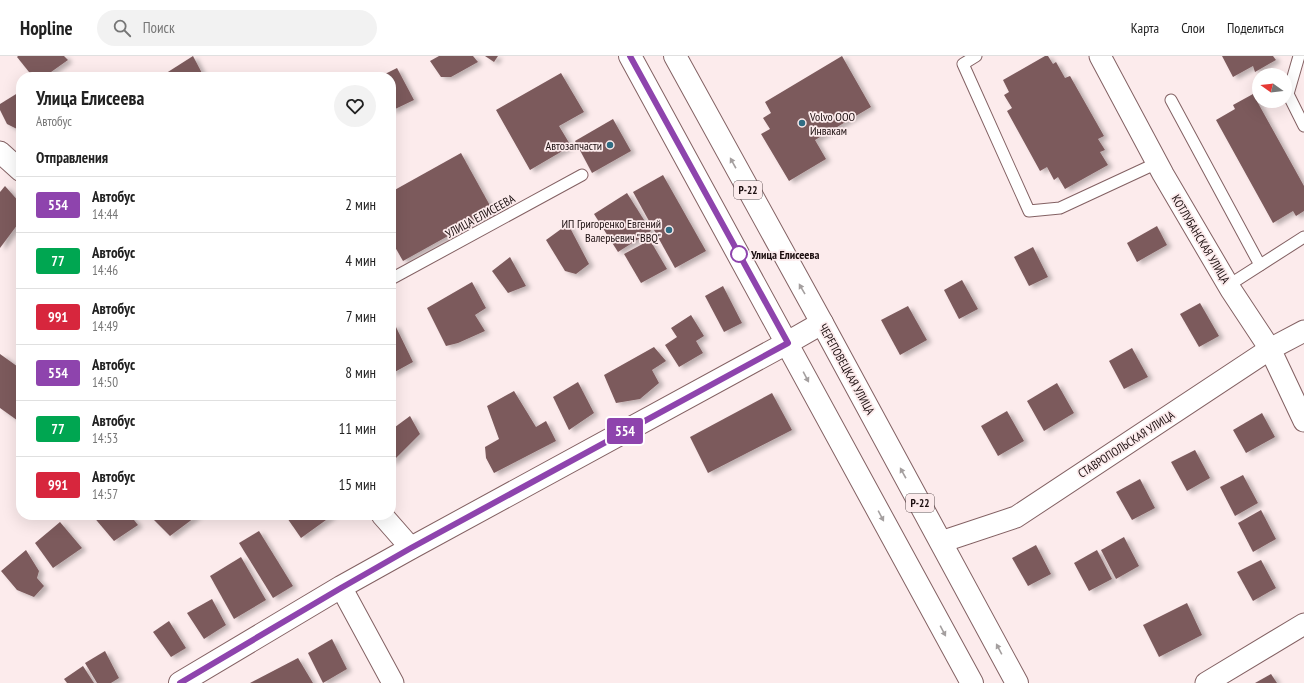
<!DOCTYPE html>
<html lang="ru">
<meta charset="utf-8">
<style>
body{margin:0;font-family:"PT Sans Narrow",sans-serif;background:#f2f2f2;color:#222;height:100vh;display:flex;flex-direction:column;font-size:15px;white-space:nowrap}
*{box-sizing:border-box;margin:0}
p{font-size:13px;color:#767676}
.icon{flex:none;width:22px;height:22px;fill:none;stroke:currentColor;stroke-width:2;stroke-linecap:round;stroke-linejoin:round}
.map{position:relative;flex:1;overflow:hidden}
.details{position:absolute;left:16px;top:16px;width:380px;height:448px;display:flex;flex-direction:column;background:#fff;border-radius:16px;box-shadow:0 4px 16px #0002}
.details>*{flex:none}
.badge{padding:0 8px;border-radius:3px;font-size:14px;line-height:26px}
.needle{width:26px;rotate:284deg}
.tools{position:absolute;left:1252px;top:12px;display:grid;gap:8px}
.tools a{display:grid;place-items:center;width:40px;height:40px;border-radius:50%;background:#fff;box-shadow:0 4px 16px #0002;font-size:20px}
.map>.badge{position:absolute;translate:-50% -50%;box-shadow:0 0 0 2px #fff}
h2{padding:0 20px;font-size:15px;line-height:36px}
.round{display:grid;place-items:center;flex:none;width:42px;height:42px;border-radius:21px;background:#f2f2f2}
.head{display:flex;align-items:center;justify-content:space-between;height:68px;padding:0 20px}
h1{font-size:19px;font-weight:700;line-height:30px}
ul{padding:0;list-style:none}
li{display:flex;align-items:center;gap:12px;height:56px;padding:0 20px;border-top:1px solid #e0e0e0}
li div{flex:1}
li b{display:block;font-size:15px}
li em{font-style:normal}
li .badge{min-width:44px;font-weight:700;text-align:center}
header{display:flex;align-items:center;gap:24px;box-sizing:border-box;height:56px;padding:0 20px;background:#fff;border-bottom:1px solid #e0e0e0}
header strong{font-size:19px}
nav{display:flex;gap:22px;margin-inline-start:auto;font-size:14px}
.search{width:280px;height:36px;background:#f2f2f2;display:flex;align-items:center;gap:10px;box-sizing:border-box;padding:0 14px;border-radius:22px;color:#767676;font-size:15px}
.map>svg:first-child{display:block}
.building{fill:#7c5a5c;filter:url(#shadow)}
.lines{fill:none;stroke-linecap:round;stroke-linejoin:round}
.service-casing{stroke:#836163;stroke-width:13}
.minor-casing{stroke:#836163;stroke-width:23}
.trunk-casing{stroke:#836163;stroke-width:24}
.service{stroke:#fff;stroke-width:11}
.minor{stroke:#fff;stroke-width:21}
.trunk{stroke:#fff;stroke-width:22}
.oneway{fill:#a49f9f}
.line-casing{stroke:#fff;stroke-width:9}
.line{stroke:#8e44ad;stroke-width:6}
.poi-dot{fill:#306d84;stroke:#fcebec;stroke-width:1.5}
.stop-dot{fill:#fff;stroke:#8e44ad;stroke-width:2}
.labels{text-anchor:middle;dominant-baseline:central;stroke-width:3.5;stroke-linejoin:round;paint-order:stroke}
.shield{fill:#fcebec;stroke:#5f5152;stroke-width:1}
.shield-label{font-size:11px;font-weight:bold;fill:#1c0f10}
.poi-label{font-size:12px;fill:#1c0f10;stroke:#fcebec;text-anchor:end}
.street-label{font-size:12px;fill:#1c0f10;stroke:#fcebec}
.stop-label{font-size:12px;font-weight:bold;fill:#1c0f10;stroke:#fcebec;text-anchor:start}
</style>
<header>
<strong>Hopline</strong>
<div class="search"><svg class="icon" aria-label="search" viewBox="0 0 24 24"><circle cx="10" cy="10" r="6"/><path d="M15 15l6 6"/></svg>Поиск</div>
<nav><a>Карта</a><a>Слои</a><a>Поделиться</a></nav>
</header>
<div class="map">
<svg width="1304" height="627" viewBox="0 0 1304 627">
<defs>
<filter id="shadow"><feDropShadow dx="4.5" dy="2.5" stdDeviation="2" flood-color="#0004"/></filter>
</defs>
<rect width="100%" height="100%" fill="#fcebec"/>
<g class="building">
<polygon points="18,0 64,0 68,4 44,21 33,21 17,1"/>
<polygon points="193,0 204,21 160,21"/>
<polygon points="439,0 473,0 478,6 451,21 441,21 430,5"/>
<polygon points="485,0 498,0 494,6"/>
<polygon points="842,0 871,51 815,84 826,103 789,125 761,78 770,73 763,62 771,57 765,46"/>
<polygon points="1045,0 1048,0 1053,8 1056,6 1065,22 1070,20 1104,80 1098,83 1105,94 1100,96 1108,109 1065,133 1058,121 1054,124 1047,111 1040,115 1007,55 1012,52 1004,39 1009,36 1003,24"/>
<polygon points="1222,0 1273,0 1276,4 1255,16 1253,10 1233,21"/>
<polygon points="397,12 414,44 391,55 391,21 379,21"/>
<polygon points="561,17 584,56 559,70 571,90 530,114 496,54"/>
<polygon points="21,35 21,75 7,68 0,54 0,48"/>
<polygon points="1253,38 1304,130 1304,155 1296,160 1293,155 1273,167 1216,64 1235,53 1233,49"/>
<polygon points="613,63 631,95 592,117 575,85"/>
<polygon points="461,97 493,155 403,205 391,184 391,136"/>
<polygon points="663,119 706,195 675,212 633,136"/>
<polygon points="5,130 21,148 21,164 0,192 0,136"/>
<polygon points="627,137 651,175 618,196 594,158"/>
<polygon points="568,168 589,208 576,218 565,215 546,184"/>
<polygon points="1157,170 1167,189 1137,206 1127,187"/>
<polygon points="650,184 667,213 641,227 624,198"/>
<polygon points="1033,191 1048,221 1029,230 1014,201"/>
<polygon points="510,201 526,230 508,237 492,215"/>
<polygon points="962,224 978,253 959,263 944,234"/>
<polygon points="472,226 486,252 475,259 485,275 458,287 446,290 427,252"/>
<polygon points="723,230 742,267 724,276 705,240"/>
<polygon points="1200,247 1219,280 1199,291 1180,258"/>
<polygon points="908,250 927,284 900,299 881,264"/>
<polygon points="691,259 704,280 696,285 703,297 679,311 665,289 677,281 671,272"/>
<polygon points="395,269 413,306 391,318 391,271"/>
<polygon points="654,291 666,305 652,314 659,327 640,343 616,347 604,319"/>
<polygon points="1132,292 1148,321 1124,333 1109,305"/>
<polygon points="0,298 21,313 21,367 0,352"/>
<polygon points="578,326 594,357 569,374 553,341"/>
<polygon points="1057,327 1074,357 1044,375 1027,345"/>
<polygon points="514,335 536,371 546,365 556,385 494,417 486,402 485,391 499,383 487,350"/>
<polygon points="772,337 792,374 708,417 690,381"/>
<polygon points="1007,355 1024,385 998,400 981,370"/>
<polygon points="1262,357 1275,381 1246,397 1233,374"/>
<polygon points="410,360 420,378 391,407 391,374"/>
<polygon points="1195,394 1210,422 1187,435 1171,406"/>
<polygon points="1243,419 1258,447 1235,460 1220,431"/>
<polygon points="1140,423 1155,452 1132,464 1116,436"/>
<polygon points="1261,454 1276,483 1253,496 1238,467"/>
<polygon points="92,459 130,459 138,469 114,485"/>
<polygon points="149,459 198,459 170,480"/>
<polygon points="285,459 333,459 301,482"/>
<polygon points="60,466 82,492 53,512 35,487"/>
<polygon points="259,475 293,530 273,542 239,487"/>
<polygon points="1124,481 1139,510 1116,523 1101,494"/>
<polygon points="1036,489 1051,518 1028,530 1012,502"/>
<polygon points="26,494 39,515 37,522 44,530 34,541 17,534 1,515"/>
<polygon points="1097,494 1112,523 1089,535 1074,507"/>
<polygon points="241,501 266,544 234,563 210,520"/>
<polygon points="1261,504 1276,532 1253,545 1237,516"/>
<polygon points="212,543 226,569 204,583 187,557"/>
<polygon points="1187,547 1202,579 1159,601 1143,569"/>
<polygon points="169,565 186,592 171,601 153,576"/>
<polygon points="332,583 347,613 323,627 308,597"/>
<polygon points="105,595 119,622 111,627 97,627 85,607"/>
<polygon points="298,602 313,627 250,627"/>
<polygon points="83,610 94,627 67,627 64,623"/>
<polygon points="1271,618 1277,627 1255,627"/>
</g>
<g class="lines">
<defs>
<g id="service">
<polyline points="976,0 963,8 1029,155 1060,152 1157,107"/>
<polyline points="1299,0 1288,38 1304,70"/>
<polyline points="1171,44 1260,209"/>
<polyline points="391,223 582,119"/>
<polyline points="1229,229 1304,181"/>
</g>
<g id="minor">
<polyline points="1100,0 1163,118 1231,234 1270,293 1304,365"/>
<polyline points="0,96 21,115"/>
<polyline points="382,459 411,492"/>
<polyline points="941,486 1016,461 1270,293 1304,275"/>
<polyline points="341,531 393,627"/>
<polyline points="1206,627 1304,568"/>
</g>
<g id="trunk">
<polyline points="630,0 972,627"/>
<polyline points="675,0 822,267 1017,627"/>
<polyline points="180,627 341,531 411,492 787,287 822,267"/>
</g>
</defs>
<use href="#service" class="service-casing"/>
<use href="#minor" class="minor-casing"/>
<use href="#trunk" class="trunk-casing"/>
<use href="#service" class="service"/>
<use href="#minor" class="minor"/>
<use href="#trunk" class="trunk"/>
</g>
<defs><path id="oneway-solid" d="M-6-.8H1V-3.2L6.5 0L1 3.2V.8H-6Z"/></defs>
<g class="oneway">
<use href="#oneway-solid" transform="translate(733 107) rotate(-119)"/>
<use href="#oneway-solid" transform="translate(802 233) rotate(-120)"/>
<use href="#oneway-solid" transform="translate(806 321) rotate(62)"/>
<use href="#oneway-solid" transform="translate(903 417) rotate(-119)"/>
<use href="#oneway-solid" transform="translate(881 460) rotate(62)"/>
<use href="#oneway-solid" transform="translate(943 575) rotate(62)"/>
<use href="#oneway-solid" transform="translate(999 593) rotate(-118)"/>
</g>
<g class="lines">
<defs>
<polyline id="line" points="180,627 341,532 411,492 788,287 630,0"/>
</defs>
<use href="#line" class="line-casing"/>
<use href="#line" class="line"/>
</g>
<g class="poi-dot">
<circle cx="802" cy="67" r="4"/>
<circle cx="610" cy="89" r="4"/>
<circle cx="669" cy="174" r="4"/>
</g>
<circle class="stop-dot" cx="739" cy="198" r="8"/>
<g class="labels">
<g class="shield">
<rect x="734" y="125" width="28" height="18" rx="3"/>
<rect x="906" y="438" width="28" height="18" rx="3"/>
</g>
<g class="shield-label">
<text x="748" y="134">Р-22</text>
<text x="920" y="447">Р-22</text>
</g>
<g class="poi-label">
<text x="810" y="60" text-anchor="start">Volvo ООО<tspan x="810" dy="14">Инвакам</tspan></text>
<text x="602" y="89">Автозапчасти</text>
<text x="661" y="167">ИП Григоренко Евгений<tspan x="661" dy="14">Валерьевич "BBQ"</tspan></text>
</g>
<g class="street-label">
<text transform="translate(480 160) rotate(-29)">УЛИЦА ЕЛИСЕЕВА</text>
<text transform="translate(1201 183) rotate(59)">КОТЛУБАНСКАЯ УЛИЦА</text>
<text transform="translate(847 313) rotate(61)">ЧЕРЕПОВЕЦКАЯ УЛИЦА</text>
<text transform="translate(1126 388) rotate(-33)">СТАВРОПОЛЬСКАЯ УЛИЦА</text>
</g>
<g class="stop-label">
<text x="751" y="198">Улица Елисеева</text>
</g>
</g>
</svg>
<div class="tools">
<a><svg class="needle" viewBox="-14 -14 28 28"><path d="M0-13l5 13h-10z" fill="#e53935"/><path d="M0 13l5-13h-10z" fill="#767676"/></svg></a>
</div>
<b class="badge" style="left:625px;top:375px;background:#8e44ad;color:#fff">554</b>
<section class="details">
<div class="head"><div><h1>Улица Елисеева</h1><p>Автобус</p></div><a class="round"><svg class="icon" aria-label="heart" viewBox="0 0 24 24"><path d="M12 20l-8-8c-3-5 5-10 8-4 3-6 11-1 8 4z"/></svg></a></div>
<h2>Отправления</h2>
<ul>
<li><span class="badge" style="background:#8e44ad;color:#fff">554</span><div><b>Автобус</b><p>14:44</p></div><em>2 мин</em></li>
<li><span class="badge" style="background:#00a651;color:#fff">77</span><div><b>Автобус</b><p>14:46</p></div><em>4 мин</em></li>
<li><span class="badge" style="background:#d7263d;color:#fff">991</span><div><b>Автобус</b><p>14:49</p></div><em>7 мин</em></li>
<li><span class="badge" style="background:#8e44ad;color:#fff">554</span><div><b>Автобус</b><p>14:50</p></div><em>8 мин</em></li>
<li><span class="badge" style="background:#00a651;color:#fff">77</span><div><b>Автобус</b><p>14:53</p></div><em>11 мин</em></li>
<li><span class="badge" style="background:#d7263d;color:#fff">991</span><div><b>Автобус</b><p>14:57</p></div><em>15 мин</em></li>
</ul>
</section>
</div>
